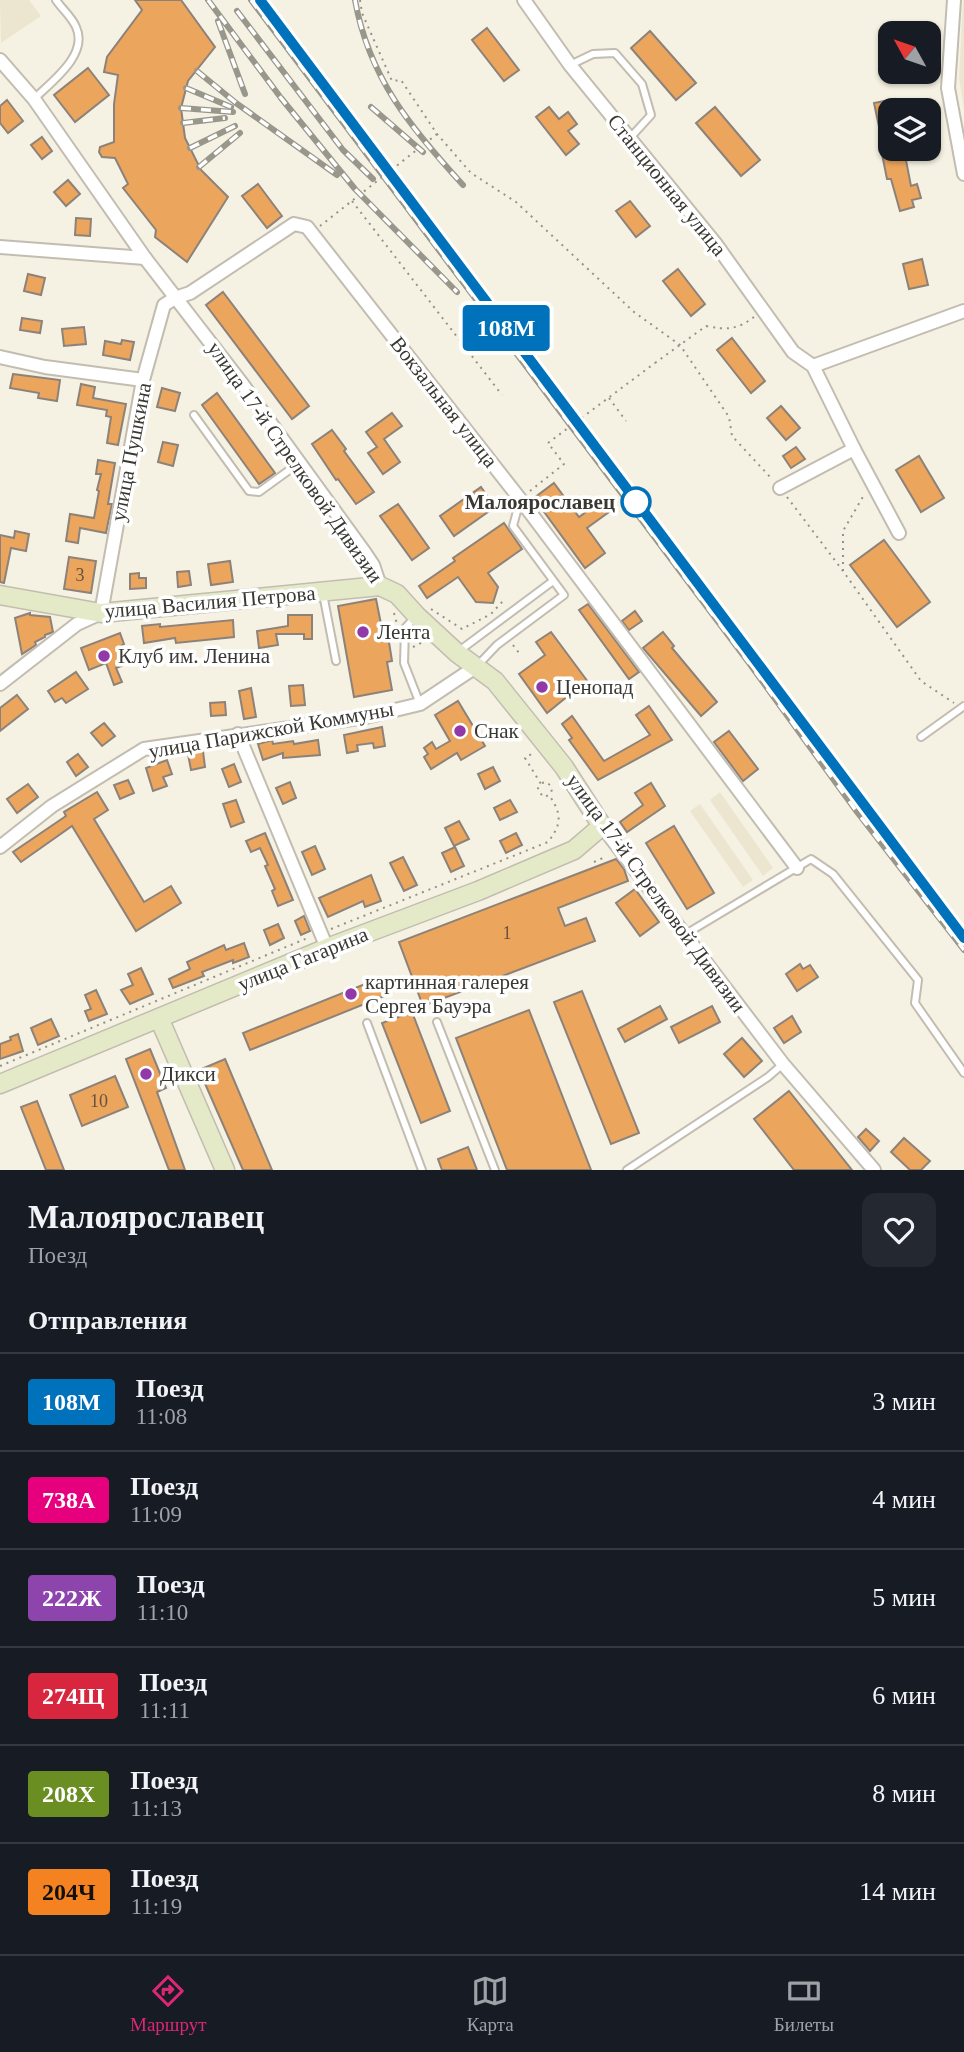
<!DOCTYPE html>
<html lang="ru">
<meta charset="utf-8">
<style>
body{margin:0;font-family:Georgia,serif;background:#242831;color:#f1f3f6;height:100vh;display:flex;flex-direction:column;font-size:26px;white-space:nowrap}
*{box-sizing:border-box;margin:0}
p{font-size:23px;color:#9ea1a6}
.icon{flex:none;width:38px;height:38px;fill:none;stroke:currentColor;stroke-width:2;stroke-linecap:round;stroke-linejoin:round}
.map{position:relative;height:1170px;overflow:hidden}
.side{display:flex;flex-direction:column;background:#171b24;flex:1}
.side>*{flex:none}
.badge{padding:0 14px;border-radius:5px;font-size:24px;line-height:46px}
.needle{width:46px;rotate:310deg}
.tools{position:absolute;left:878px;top:21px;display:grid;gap:14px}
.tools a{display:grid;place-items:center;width:63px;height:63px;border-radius:14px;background:#171b24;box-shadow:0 2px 5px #0004;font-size:35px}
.map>.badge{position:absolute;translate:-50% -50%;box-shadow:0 0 0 4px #fff}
h2{padding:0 28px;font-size:26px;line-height:63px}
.round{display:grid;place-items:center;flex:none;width:74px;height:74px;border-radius:14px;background:#242831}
.headline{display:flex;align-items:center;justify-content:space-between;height:119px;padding:0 28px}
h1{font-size:33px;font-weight:700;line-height:52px}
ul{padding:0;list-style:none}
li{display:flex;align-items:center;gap:21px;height:98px;padding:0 28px;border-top:2px solid #363941}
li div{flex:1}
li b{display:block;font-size:26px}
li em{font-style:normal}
li .badge{min-width:77px;font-weight:700;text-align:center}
.dock{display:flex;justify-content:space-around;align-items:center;height:98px;border-top:2px solid #363941;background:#171b24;font-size:19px;color:#9ea1a6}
.dock a{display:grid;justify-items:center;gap:4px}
.dock .current{color:#db2777}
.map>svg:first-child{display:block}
.built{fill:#ece5d0}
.building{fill:#eca55c;stroke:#8d8279;stroke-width:2}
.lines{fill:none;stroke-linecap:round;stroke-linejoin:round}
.lane-casing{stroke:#c2bdb0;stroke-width:10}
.street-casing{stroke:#c2bdb0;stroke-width:16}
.secondary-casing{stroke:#c2bdb0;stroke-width:21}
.path{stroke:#949288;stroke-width:2;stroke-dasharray:2 5;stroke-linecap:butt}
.lane{stroke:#fff;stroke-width:6}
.street{stroke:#fff;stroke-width:12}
.secondary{stroke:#e4eac8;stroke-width:18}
.rail-casing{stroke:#99978c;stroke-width:6}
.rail{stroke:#fff;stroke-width:3.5;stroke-dasharray:10;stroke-linecap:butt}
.path-bridge{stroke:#949288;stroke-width:2;stroke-dasharray:2 5;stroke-linecap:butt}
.line-casing{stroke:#fff;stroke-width:16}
.line{stroke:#0072bc;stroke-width:10}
.stop-dot{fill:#fff;stroke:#0072bc;stroke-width:3.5}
.poi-dot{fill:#913aa7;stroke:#fff;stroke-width:2.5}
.labels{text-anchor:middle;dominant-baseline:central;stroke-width:7;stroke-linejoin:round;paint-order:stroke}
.number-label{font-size:18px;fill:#66533c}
.street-label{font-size:21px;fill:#393832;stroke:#fff}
.stop-label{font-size:21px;font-weight:bold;fill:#393832;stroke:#fff;text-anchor:end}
.poi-label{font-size:21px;fill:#393832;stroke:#fff;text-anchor:start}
</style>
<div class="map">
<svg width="964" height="1170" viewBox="0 0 964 1170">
<rect width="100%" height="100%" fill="#f6f2e3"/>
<g class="built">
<polygon points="0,0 29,0 41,16 1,43"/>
<polygon points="963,0 964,0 964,109 959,78"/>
<polygon points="720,792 773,868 763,876 710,800"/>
<polygon points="700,804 753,880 743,887 690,811"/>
</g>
<g class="building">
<polygon points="135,0 181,0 215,47 188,81 181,108 185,138 201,170 228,197 187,262 155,237 156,230 123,188 128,184 115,158 102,157 99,152 100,147 114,142 114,104 118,75 104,72 107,57 142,10"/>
<polygon points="487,28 519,70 504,81 472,40"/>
<polygon points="650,31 696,83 676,100 631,48"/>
<polygon points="88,68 109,95 75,122 54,95"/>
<polygon points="895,99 897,110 891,110 891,129 880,131 874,103"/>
<polygon points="7,100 23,121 8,133 0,123 0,106"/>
<polygon points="549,107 559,119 568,112 577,124 568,131 579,144 566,155 536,117"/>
<polygon points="715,107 760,160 741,176 696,123"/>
<polygon points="42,137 52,151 42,159 31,145"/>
<polygon points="904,150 911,186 917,184 921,198 912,200 914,207 900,211 891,179 887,179 882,154"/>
<polygon points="68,180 80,194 66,206 54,192"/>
<polygon points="258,184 282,216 267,228 242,196"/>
<polygon points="630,201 650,226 636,237 616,211"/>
<polygon points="76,218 91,219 90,236 75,235"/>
<polygon points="922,259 928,285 909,289 903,264"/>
<polygon points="678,269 705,304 691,316 663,281"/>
<polygon points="28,274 45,278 41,295 24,291"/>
<polygon points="223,292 309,406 292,419 206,305"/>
<polygon points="22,318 42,321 40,333 20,330"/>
<polygon points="84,327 86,344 64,346 62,329"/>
<polygon points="732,338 765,381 751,393 717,350"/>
<polygon points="122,340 134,342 130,360 103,355 105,341 121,344"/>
<polygon points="13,374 60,380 57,401 38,398 39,393 10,388"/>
<polygon points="81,384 95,387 93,398 126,404 118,445 107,443 111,417 106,416 107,410 77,405"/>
<polygon points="162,388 180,393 175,411 157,407"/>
<polygon points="217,393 275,473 259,484 202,405"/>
<polygon points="781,406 800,428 786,440 767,418"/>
<polygon points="392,413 402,426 384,439 400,462 383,474 368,453 377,447 366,432"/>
<polygon points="332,430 346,449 344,451 374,492 356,504 338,479 336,480 312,444"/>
<polygon points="163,442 178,445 173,466 158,462"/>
<polygon points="796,447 805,459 791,468 783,456"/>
<polygon points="919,456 944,498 921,512 896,470"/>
<polygon points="98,460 115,463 108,504 112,504 106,533 80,528 78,543 66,541 70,514 94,518 99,491 97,490 101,474 96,474"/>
<polygon points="554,483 579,517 601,501 609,512 587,528 605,553 585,568 534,498"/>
<polygon points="481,487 495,507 454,536 440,516"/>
<polygon points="398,504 429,548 412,560 380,516"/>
<polygon points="504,523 522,549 488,573 498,587 493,603 476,602 458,577 427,598 419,586 455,561 453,558"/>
<polygon points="15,531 29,534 26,551 11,548 4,583 0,582 0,535 14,538"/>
<polygon points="884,540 930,602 897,627 850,565"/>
<polygon points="69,557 96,561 91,593 64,589"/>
<polygon points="230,561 233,582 211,585 208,564"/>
<polygon points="189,571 191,585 178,587 177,572"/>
<polygon points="139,573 139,578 146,578 146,588 130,589 130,574"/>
<polygon points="376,599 381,624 386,623 392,661 387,662 392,690 354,697 338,606"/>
<polygon points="588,604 639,672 629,679 579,610"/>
<polygon points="635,611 642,621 629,630 622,621"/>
<polygon points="30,613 30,615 50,617 53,632 45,635 45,637 35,642 36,645 22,654 15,618"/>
<polygon points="288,615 312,615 312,639 304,639 304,634 276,634 278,645 259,648 257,631 288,626"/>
<polygon points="233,620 234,637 176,643 175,638 144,643 142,626 160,624 160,627"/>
<polygon points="551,632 594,690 586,696 579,687 547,713 519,674 545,655 536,642"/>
<polygon points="663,632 674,646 672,648 717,702 701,716 643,648"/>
<polygon points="120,633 124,644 121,646 127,664 116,668 122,682 114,685 106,663 89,670 81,648"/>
<polygon points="76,672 88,689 66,703 62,698 55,702 48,691"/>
<polygon points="303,685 305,705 291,706 289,686"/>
<polygon points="251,688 256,717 244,719 239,691"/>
<polygon points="17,695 28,709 0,731 0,708"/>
<polygon points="458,701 485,746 461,760 457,753 431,769 424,757 428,754 424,748 432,742 436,749 450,741 435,715"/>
<polygon points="225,702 226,715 211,716 210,703"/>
<polygon points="649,706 672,740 598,780 569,740 572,738 562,724 572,716 604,761 650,735 636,715"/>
<polygon points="104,723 115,736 102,746 91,733"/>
<polygon points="382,727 385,746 374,748 373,743 357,745 358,751 347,753 344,735"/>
<polygon points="729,731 758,769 743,781 714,742"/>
<polygon points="272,740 273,744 293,741 294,744 318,740 320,755 283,758 283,753 263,760 258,744"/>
<polygon points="203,751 205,767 191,770 188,754"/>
<polygon points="78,754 88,767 76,776 67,762"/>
<polygon points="167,760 172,774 163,777 167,786 153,791 146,768"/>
<polygon points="234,764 241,782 229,787 222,769"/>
<polygon points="493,767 500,781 485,789 478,774"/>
<polygon points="128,780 134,793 120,799 114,785"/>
<polygon points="290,782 296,798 283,804 276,788"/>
<polygon points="651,783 665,806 627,832 620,822 643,805 635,793"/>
<polygon points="28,784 38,797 17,813 7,799"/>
<polygon points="97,792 108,810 94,819 144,902 171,886 181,903 136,931 72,826 21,862 13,852 66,816 64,812"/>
<polygon points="236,800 244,822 231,827 223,804"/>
<polygon points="510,800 517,812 500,820 494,808"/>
<polygon points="459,821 469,839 454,846 445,828"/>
<polygon points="674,826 714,893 687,909 646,843"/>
<polygon points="265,833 293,900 278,906 272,891 275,889 265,866 268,865 260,848 251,852 246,841"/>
<polygon points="516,833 522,845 506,853 500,841"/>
<polygon points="315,846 325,869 312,875 302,852"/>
<polygon points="455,847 464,866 451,872 442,853"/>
<polygon points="403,857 417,885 404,891 390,863"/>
<polygon points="616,859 624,869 628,881 558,908 565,926 586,918 595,941 423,1006 399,942"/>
<polygon points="371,875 381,901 365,907 363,901 328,917 319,898"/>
<polygon points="635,889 659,922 640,936 616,903"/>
<polygon points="304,916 310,931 301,935 295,921"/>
<polygon points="278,924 284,938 270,945 264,930"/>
<polygon points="244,943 249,957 233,963 233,960 202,972 204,976 173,988 169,979 190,969 187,962 224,945 226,950"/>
<polygon points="800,964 803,969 810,965 818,977 797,991 786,974"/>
<polygon points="141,968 153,994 130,1004 121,990 133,985 128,974"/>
<polygon points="380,978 387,995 250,1050 243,1033"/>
<polygon points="96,990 107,1014 89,1021 85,1011 91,1009 85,995"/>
<polygon points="582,991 639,1133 611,1144 554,1002"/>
<polygon points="660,1006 667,1019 625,1042 618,1029"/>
<polygon points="712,1006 720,1022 679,1043 671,1027"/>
<polygon points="529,1010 591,1170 507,1170 456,1038"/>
<polygon points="412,1012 450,1111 421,1123 382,1023"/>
<polygon points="792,1016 801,1032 784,1043 774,1028"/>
<polygon points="51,1019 59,1036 38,1045 31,1028"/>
<polygon points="18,1034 23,1051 0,1059 0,1044 11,1040 10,1037"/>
<polygon points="742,1038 762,1061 744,1077 724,1054"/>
<polygon points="150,1049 166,1088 157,1092 185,1170 169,1170 126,1059"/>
<polygon points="225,1059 272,1170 243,1170 199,1070"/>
<polygon points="115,1076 128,1107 82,1126 70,1095"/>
<polygon points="789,1091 852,1170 794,1170 754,1119"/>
<polygon points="37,1101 64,1170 46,1170 21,1107"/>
<polygon points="866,1129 879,1141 870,1151 858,1137"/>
<polygon points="904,1138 930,1161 921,1170 910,1170 891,1152"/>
<polygon points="468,1147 477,1170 442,1170 438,1159"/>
</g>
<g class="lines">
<defs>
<g id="lane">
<polyline points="570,65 593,54 615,53 642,84 651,115 630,138"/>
<path d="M34 99C51 82 89 55 76 27 72 17 62 9 56 0"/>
<polyline points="194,415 249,491 259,492 299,463"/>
<polyline points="323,594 336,661"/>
<polyline points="415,617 405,628 404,663 420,704"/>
<polyline points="459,651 553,581"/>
<polyline points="478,665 497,645 564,595 513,526 520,500"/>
<polyline points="921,737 964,706"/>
<polyline points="684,935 811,859 833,874 918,980 915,1003 964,1073"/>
<polyline points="437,1022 495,1170"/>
<polyline points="367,1023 422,1170"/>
<polyline points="627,1170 768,1077 783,1064"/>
</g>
<g id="street">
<polyline points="524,0 570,65 715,243 793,352 813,366 854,449 780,488"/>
<polyline points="954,0 948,88 964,174"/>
<polyline points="0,60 34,99 145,258 243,385 365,553 373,565 380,586"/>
<polyline points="0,247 145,258"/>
<polyline points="0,357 45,367 143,380"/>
<polyline points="813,366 964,311"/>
<polyline points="854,449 899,533"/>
<polyline points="0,684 77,624 101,613 143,380 164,305 175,298 190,293 294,224 307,227 520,499 797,868"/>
<polyline points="238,734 327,948"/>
<polyline points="602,826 783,1064 874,1170"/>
<polyline points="0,847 52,806 144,749 366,717 420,704 477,666"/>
</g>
<g id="secondary">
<polyline points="0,595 101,613 380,586 397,594 417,616 457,653 495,681 564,767 602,826 574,850 478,891 327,948 0,1084"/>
<polyline points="159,1018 225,1170"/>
</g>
</defs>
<use href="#lane" class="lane-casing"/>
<use href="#street" class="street-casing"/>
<use href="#secondary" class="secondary-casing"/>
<g class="path">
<polyline points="360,0 362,13 392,81 401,80 437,134 471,173 516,202 634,312 680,345 729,417 732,436 772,479"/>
<polyline points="352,201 502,395"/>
<polyline points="320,226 437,134"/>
<path d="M655 363 706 326C726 330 737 330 754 317"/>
<polyline points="609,398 626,421"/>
<polyline points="530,491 564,464 548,443"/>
<polyline points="787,497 843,571 921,681 954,703"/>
<polyline points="843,571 843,531 864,495"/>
<polyline points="431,609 462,629 491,614 503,601"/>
<polyline points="394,613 397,624"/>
<polyline points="513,645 519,653"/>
<polyline points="413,647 423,642"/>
<polyline points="542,783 546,782 550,785 552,792 550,794"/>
<polyline points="594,862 605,857"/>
<path d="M331 929 548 842C562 824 562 814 549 795L544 797 539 792 538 788 541 784 525 758 533 753"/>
<polyline points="0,1066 310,937"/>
</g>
<use href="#lane" class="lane"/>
<use href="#street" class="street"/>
<use href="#secondary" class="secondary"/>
<defs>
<g id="rail">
<polyline points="208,0 281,98 355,189 457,292"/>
<polyline points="251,0 749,663 857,812 964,950"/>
<path d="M355 0C369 78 411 128 463 185"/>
<polyline points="237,11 343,150 373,179"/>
<polyline points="218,21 245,94"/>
<polyline points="197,71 236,103 337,175"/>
<polyline points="186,88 231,107"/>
<polyline points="371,107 423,152"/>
<polyline points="181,108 233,112"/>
<polyline points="183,123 225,118"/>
<polyline points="190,148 235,126"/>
<polyline points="199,167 240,133"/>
</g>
</defs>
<use href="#rail" class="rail-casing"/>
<use href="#rail" class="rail"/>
<polyline class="path-bridge" points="548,443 655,363"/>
</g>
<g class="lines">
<defs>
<polyline id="line" points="260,0 964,938"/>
</defs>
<use href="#line" class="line-casing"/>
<use href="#line" class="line"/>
</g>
<circle class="stop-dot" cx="636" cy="502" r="14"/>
<g class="poi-dot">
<circle cx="363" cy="632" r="7"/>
<circle cx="104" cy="656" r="7"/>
<circle cx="542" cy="687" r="7"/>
<circle cx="460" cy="731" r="7"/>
<circle cx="351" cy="994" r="7"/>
<circle cx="146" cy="1074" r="7"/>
</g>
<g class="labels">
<g class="number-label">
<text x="80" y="575">3</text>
<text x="507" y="933">1</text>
<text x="99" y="1101">10</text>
</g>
<g class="street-label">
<text transform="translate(667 185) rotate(51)">Станционная улица</text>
<text transform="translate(444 402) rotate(52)">Вокзальная улица</text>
<text transform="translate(131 452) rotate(-79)">улица Пушкина</text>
<text transform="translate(295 462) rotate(55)">улица 17-й Стрелковой Дивизии</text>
<text transform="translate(210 602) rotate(-5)">улица Василия Петрова</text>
<text transform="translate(271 730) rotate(-10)">улица Парижской Коммуны</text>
<text transform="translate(656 893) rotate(54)">улица 17-й Стрелковой Дивизии</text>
<text transform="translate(303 959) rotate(-22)">улица Гагарина</text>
</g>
<g class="stop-label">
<text x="615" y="502">Малоярославец</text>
</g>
<g class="poi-label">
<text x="377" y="632">Лента</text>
<text x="118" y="656">Клуб им. Ленина</text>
<text x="556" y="687">Ценопад</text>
<text x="474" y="731">Снак</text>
<text x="365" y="982">картинная галерея<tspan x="365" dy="24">Сергея Бауэра</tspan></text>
<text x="160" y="1074">Дикси</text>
</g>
</g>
</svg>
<div class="tools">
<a><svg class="needle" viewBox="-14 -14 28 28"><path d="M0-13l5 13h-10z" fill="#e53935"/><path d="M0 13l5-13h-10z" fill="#9ea1a6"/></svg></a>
<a><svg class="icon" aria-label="layers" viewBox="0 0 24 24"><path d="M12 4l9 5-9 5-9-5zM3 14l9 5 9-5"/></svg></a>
</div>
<b class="badge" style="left:506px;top:328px;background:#0072bc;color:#fff">108М</b>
</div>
<section class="side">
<div class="headline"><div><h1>Малоярославец</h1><p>Поезд</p></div><a class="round"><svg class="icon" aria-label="heart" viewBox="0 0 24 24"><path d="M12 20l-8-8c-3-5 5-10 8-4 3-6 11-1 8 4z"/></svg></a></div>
<h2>Отправления</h2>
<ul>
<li><span class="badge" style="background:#0072bc;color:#fff">108М</span><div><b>Поезд</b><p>11:08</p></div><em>3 мин</em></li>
<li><span class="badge" style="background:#e6007e;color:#fff">738А</span><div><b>Поезд</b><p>11:09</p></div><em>4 мин</em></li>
<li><span class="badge" style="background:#8e44ad;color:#fff">222Ж</span><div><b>Поезд</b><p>11:10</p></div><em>5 мин</em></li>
<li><span class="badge" style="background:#d7263d;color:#fff">274Щ</span><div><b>Поезд</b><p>11:11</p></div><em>6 мин</em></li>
<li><span class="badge" style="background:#6b8e23;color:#fff">208Х</span><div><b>Поезд</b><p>11:13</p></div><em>8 мин</em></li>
<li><span class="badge" style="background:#f58220;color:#111">204Ч</span><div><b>Поезд</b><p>11:19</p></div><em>14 мин</em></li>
</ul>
</section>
<nav class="dock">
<a class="current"><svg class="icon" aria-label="directions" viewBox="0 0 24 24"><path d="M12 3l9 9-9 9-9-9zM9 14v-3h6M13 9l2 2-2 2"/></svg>Маршрут</a>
<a><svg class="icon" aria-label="map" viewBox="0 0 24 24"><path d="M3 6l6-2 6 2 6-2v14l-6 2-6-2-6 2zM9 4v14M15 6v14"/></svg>Карта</a>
<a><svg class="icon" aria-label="tickets" viewBox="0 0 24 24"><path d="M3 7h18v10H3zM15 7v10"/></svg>Билеты</a>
</nav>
